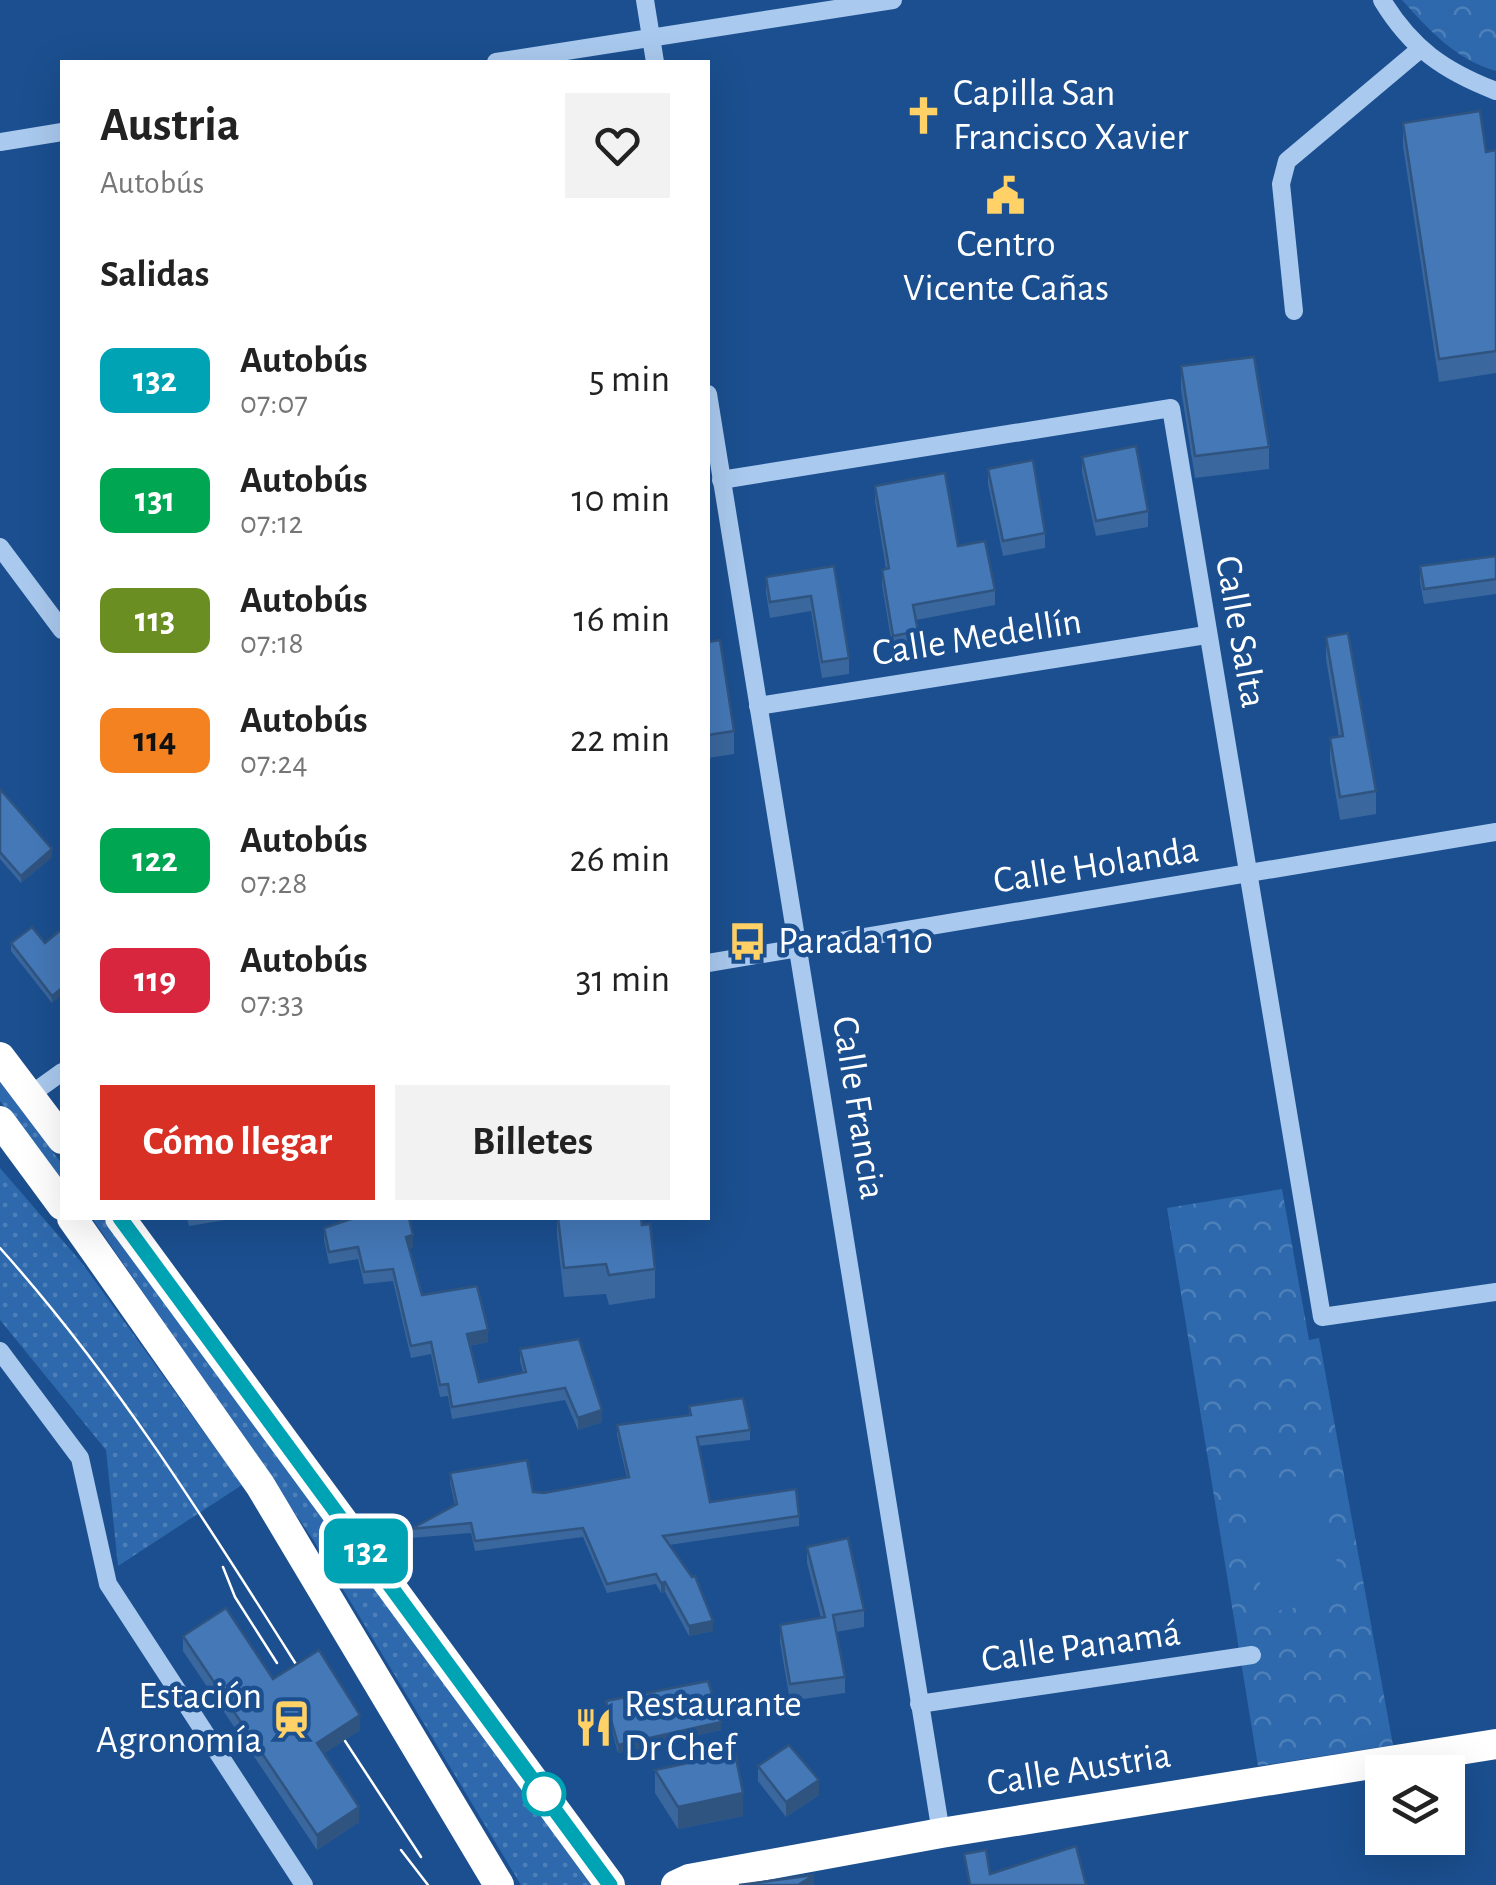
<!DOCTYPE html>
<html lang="es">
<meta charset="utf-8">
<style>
body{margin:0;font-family:"Alegreya Sans",sans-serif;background:#f2f2f2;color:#222;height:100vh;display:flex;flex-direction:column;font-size:38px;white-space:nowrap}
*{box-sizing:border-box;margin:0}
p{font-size:32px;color:#767676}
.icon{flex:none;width:55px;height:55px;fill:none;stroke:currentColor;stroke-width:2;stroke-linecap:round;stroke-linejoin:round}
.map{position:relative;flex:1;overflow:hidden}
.details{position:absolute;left:60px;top:60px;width:650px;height:1160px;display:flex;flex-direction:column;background:#fff;border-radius:0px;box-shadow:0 10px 40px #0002}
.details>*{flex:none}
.badge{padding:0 20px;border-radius:15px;font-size:35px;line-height:65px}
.fabs{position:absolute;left:1365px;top:1755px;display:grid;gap:20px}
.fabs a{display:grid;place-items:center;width:100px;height:100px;border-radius:0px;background:#fff;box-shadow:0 10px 40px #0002;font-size:50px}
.map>.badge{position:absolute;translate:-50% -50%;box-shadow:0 0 0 5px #fff}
h2{padding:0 40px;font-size:38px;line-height:90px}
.round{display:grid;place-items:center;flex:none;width:105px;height:105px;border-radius:0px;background:#f2f2f2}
.head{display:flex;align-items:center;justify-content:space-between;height:170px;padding:0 40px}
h1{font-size:48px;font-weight:700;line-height:75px}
.primary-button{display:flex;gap:20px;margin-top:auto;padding:20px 40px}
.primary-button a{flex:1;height:115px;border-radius:0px;background:#d93025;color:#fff;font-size:40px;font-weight:700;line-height:115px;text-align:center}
.primary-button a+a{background:#f2f2f2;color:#222}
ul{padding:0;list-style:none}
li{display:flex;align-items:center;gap:30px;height:120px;padding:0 40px}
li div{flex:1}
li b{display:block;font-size:38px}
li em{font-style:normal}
li .badge{min-width:110px;font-weight:700;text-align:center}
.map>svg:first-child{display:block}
.grass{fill:url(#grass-dots)}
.park{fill:url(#park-crowns)}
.pitch{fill:#2e69ad}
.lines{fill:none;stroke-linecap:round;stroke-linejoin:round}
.minor{stroke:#a9c9ee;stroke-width:18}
.highway{stroke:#fff;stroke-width:30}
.tram{stroke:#fff;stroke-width:2.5}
.wall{fill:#3a679d}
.shaded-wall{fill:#305480}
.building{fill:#4478b7;stroke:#305480;stroke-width:2.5}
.line-casing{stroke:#fff;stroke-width:22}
.line{stroke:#00a3b4;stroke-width:15}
.stop-dot{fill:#fff;stroke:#00a3b4;stroke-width:5}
.labels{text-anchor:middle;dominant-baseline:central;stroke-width:9;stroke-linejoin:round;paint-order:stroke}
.poi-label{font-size:38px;fill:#fff;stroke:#1b4f8f;text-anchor:start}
.street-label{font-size:38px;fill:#fff;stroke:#1b4f8f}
</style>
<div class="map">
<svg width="1496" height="1885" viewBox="0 0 1496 1885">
<defs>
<pattern id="grass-dots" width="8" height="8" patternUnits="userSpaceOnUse" patternTransform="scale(2.5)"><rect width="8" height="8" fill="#2e69ad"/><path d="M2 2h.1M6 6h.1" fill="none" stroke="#4d80b9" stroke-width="1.8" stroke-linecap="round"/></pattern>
<pattern id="park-crowns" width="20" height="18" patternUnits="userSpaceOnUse" patternTransform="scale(2.5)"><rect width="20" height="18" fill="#2e69ad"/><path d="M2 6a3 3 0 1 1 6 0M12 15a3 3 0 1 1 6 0" fill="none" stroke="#4d80b9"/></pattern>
</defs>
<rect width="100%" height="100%" fill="#1b4f8f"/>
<g class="grass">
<polygon points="0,1082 62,1164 62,1180 0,1101"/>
<polygon points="0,1168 82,1263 242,1485 118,1566 106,1450 0,1320"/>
<polygon points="92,1218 103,1218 129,1253 334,1528 591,1885 521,1885 314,1541"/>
</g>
<g class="park">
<path d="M1402 0H1496V71C1456 60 1429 30 1402 0Z"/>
<polygon points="1282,1189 1309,1340 1319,1338 1393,1745 1258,1766 1167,1208"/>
</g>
<polygon class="pitch" points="1319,1472 1344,1598 1266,1613 1241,1487"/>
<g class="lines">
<g class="minor">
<polyline points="645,0 655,62"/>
<path d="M1382 0C1411 48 1444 71 1496 91"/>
<polyline points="496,62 893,0"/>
<polyline points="0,142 62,132"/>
<polyline points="1294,311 1281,184 1287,161 1419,50"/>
<polyline points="708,394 941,1833"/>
<polyline points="721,480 1171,408 1322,1317 1496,1292"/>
<polyline points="0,547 62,630"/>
<polyline points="758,706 1206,635"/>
<polyline points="708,963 1496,832"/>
<polyline points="30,1095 62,1072"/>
<polyline points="0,1351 80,1458 108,1584 304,1885"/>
<polyline points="919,1704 1252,1655"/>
</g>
<g class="highway">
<polyline points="0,1057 62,1139"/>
<polyline points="0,1121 62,1205"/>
<polyline points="72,1218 260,1485 499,1885"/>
<polyline points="120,1218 610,1885"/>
<polyline points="676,1885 689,1879 941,1833 1496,1744"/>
</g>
<g class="tram">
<path d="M0 1248C121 1383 215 1536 311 1688"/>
<polyline points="223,1567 235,1597 277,1663"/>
<polyline points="330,1718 421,1857"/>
<polyline points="401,1850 428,1885"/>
</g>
</g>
<g class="wall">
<polygon points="1403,123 1486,152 1496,150 1496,373 1439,382 1403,146"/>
<polygon points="1181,366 1269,447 1269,469 1195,478 1181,389"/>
<polygon points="1082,457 1148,511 1148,527 1096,536 1082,472"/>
<polygon points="988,469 1045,533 1045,548 1003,556 988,484"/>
<polygon points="875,486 958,546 995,590 995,605 916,620 918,647 893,651 882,585 882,570 886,569 875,501"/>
<polygon points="1496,556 1496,594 1424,604 1420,582 1420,566"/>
<polygon points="834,566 849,658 849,674 822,678 811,611 770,618 766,593 766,577"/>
<polygon points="1326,637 1376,791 1376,814 1340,820 1330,761 1330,738 1339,737 1326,659"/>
<polygon points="708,642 734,731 734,754 708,758"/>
<polygon points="0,789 52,857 21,883 0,859"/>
<polygon points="62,929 52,1003 11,951 11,943 45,943"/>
<polygon points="187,1218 237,1218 189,1226"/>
<polygon points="557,1218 641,1218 655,1269 655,1298 609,1305 606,1294 564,1297 557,1235"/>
<polygon points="324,1228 413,1247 409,1248 422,1295 488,1342 469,1346 479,1382 523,1372 520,1361 520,1349 602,1422 578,1430 565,1400 452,1419 448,1396 440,1397 431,1354 411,1358 393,1281 364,1284 358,1259 329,1264 324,1240"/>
<polygon points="689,1406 750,1430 750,1440 699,1446 710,1502 799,1516 799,1526 669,1545 713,1631 689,1636 665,1592 661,1593 656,1584 607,1593 583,1537 475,1551 471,1533 411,1538 411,1529 455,1505 450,1483 450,1473 544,1493 627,1478 617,1435 617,1425 689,1416"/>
<polygon points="807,1547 864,1610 864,1627 836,1632 845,1677 845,1693 790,1701 780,1642 780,1625 821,1618 807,1563"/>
<polygon points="183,1636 273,1679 360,1730 323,1754 359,1822 317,1850 183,1651"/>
<polygon points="606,1701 721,1730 618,1753 606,1708"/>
<polygon points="758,1766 819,1795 786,1817 758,1781"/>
<polygon points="655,1770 743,1816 678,1829 655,1793"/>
</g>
<g class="shaded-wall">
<polygon points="52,849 52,857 21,883 21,876"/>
<polygon points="62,988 62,995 52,1003 52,996"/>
<polygon points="413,1235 413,1247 406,1249 406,1237"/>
<polygon points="488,1330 488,1342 467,1346 467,1334"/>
<polygon points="602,1410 602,1422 578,1430 578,1418"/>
<polygon points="665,1582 665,1592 661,1593 661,1583"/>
<polygon points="713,1621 713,1631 689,1636 689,1626"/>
<polygon points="360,1715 360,1730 317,1758 317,1743"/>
<polygon points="721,1722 721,1730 618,1753 618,1745"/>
<polygon points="819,1780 819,1795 786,1817 786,1802"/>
<polygon points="743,1793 743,1816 678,1829 678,1807"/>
<polygon points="359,1807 359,1822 317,1850 317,1835"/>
<polygon points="814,1875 814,1885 798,1885"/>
</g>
<g class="building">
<polygon points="1480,111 1486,152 1496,150 1496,351 1439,359 1403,123"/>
<polygon points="1254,357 1269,447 1195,456 1181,366"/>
<polygon points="1136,446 1148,511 1096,521 1082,457"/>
<polygon points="1033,460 1045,533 1003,541 988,469"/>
<polygon points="945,473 958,546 985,541 995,590 913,605 918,631 893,636 882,570 889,568 875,486"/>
<polygon points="1496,556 1496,579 1424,589 1420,566"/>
<polygon points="834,566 849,658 822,662 811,596 770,602 766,577"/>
<polygon points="1348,633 1376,791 1340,797 1330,738 1343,736 1326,637"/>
<polygon points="720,640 734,731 708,735 708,642"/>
<polygon points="0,789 52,849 21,876 0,852"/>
<polygon points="32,927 45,943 62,929 62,988 52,996 11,943"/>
<polygon points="354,1218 409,1218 413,1235 406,1237 422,1295 477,1286 488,1330 467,1334 479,1382 526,1372 520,1349 579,1339 602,1410 578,1418 565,1388 452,1407 448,1384 440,1385 431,1342 411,1346 393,1269 364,1272 358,1247 329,1252 324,1228"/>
<polygon points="558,1218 641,1218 642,1225 650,1224 655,1269 609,1275 606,1264 564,1268"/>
<polygon points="743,1398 750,1430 697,1437 710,1502 796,1489 799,1516 663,1536 692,1577 695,1576 713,1621 689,1626 665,1582 661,1583 656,1574 607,1584 583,1528 475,1541 471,1523 411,1529 457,1504 450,1473 527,1460 533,1492 544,1493 629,1477 617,1425 691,1415 689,1406"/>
<polygon points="848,1538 864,1610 833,1615 845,1677 790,1684 780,1625 825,1617 807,1547"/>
<polygon points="226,1608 273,1679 319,1650 360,1715 317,1743 359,1807 317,1835 183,1636"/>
<polygon points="708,1681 721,1722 618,1745 606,1701"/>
<polygon points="789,1745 819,1780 786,1802 758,1766"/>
<polygon points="735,1753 743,1793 678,1807 655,1770"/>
<polygon points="1076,1846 1086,1885 970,1885 964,1854 986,1850 990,1874"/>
<polygon points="814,1875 798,1885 739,1885"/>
</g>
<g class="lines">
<defs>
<polyline id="line" points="120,1218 610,1885"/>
</defs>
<use href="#line" class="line-casing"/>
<use href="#line" class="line"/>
</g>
<defs>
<symbol id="church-bare" viewBox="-9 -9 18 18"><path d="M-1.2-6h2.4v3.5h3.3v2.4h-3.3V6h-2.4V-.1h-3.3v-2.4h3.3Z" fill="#ffd166" stroke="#1b4f8f" stroke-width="2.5" paint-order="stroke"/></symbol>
<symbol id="civic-bare" viewBox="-9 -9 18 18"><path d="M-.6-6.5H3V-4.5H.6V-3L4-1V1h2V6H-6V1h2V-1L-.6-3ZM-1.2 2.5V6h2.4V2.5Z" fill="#ffd166" stroke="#1b4f8f" stroke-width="2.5" paint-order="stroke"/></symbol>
<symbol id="bus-bare" viewBox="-9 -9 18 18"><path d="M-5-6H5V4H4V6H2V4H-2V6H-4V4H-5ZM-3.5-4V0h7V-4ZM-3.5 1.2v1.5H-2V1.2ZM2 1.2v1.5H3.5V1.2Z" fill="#ffd166" stroke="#1b4f8f" stroke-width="2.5" paint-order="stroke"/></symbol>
<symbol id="station-bare" viewBox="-9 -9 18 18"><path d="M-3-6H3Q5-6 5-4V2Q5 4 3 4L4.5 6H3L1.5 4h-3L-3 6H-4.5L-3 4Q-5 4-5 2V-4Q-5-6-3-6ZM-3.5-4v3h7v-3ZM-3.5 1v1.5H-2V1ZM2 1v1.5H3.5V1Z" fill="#ffd166" stroke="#1b4f8f" stroke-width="2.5" paint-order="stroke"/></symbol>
<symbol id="restaurant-bare" viewBox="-9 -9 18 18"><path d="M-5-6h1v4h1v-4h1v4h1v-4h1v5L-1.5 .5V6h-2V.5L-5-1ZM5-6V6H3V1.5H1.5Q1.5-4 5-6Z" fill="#ffd166" stroke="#1b4f8f" stroke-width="2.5" paint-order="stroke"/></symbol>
</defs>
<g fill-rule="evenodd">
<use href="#church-bare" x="896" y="88" width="55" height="55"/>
<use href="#civic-bare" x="978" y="168" width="55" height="55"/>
<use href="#bus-bare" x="720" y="914" width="55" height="55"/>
<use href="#station-bare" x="264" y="1692" width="55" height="55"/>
<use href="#restaurant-bare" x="566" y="1700" width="55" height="55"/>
</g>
<circle class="stop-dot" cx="544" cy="1794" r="20"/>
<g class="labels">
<g class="poi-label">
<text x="953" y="94">Capilla San<tspan x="953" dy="44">Francisco Xavier</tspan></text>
<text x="1006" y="245" text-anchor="middle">Centro<tspan x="1006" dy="44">Vicente Cañas</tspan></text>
<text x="778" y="942">Parada 110</text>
<text x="262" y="1697" text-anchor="end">Estación<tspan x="262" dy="44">Agronomía</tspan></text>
<text x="624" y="1705">Restaurante<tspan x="624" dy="44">Dr Chef</tspan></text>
</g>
<g class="street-label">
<text transform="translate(1240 632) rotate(80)">Calle Salta</text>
<text transform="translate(977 638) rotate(-9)">Calle Medellín</text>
<text transform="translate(1096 866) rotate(-9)">Calle Holanda</text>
<text transform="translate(858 1108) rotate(81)">Calle Francia</text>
<text transform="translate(1081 1647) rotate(-8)">Calle Panamá</text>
<text transform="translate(1079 1770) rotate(-9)">Calle Austria</text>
</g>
</g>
</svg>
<div class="fabs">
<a><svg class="icon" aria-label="layers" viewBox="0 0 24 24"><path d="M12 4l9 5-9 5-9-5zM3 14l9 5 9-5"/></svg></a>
</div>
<b class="badge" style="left:366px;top:1551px;background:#00a3b4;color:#fff">132</b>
<section class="details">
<div class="head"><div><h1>Austria</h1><p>Autobús</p></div><a class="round"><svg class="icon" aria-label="heart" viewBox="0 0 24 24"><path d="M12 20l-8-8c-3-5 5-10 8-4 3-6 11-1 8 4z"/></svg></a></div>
<h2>Salidas</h2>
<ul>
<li><span class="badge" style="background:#00a3b4;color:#fff">132</span><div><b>Autobús</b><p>07:07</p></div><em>5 min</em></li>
<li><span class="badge" style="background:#00a651;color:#fff">131</span><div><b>Autobús</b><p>07:12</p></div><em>10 min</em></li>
<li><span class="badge" style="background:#6b8e23;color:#fff">113</span><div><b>Autobús</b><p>07:18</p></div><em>16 min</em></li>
<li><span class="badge" style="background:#f58220;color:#111">114</span><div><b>Autobús</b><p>07:24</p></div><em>22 min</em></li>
<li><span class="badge" style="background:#00a651;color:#fff">122</span><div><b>Autobús</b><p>07:28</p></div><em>26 min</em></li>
<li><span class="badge" style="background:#d7263d;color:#fff">119</span><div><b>Autobús</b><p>07:33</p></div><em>31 min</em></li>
</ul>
<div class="primary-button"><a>Cómo llegar</a><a>Billetes</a></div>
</section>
</div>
